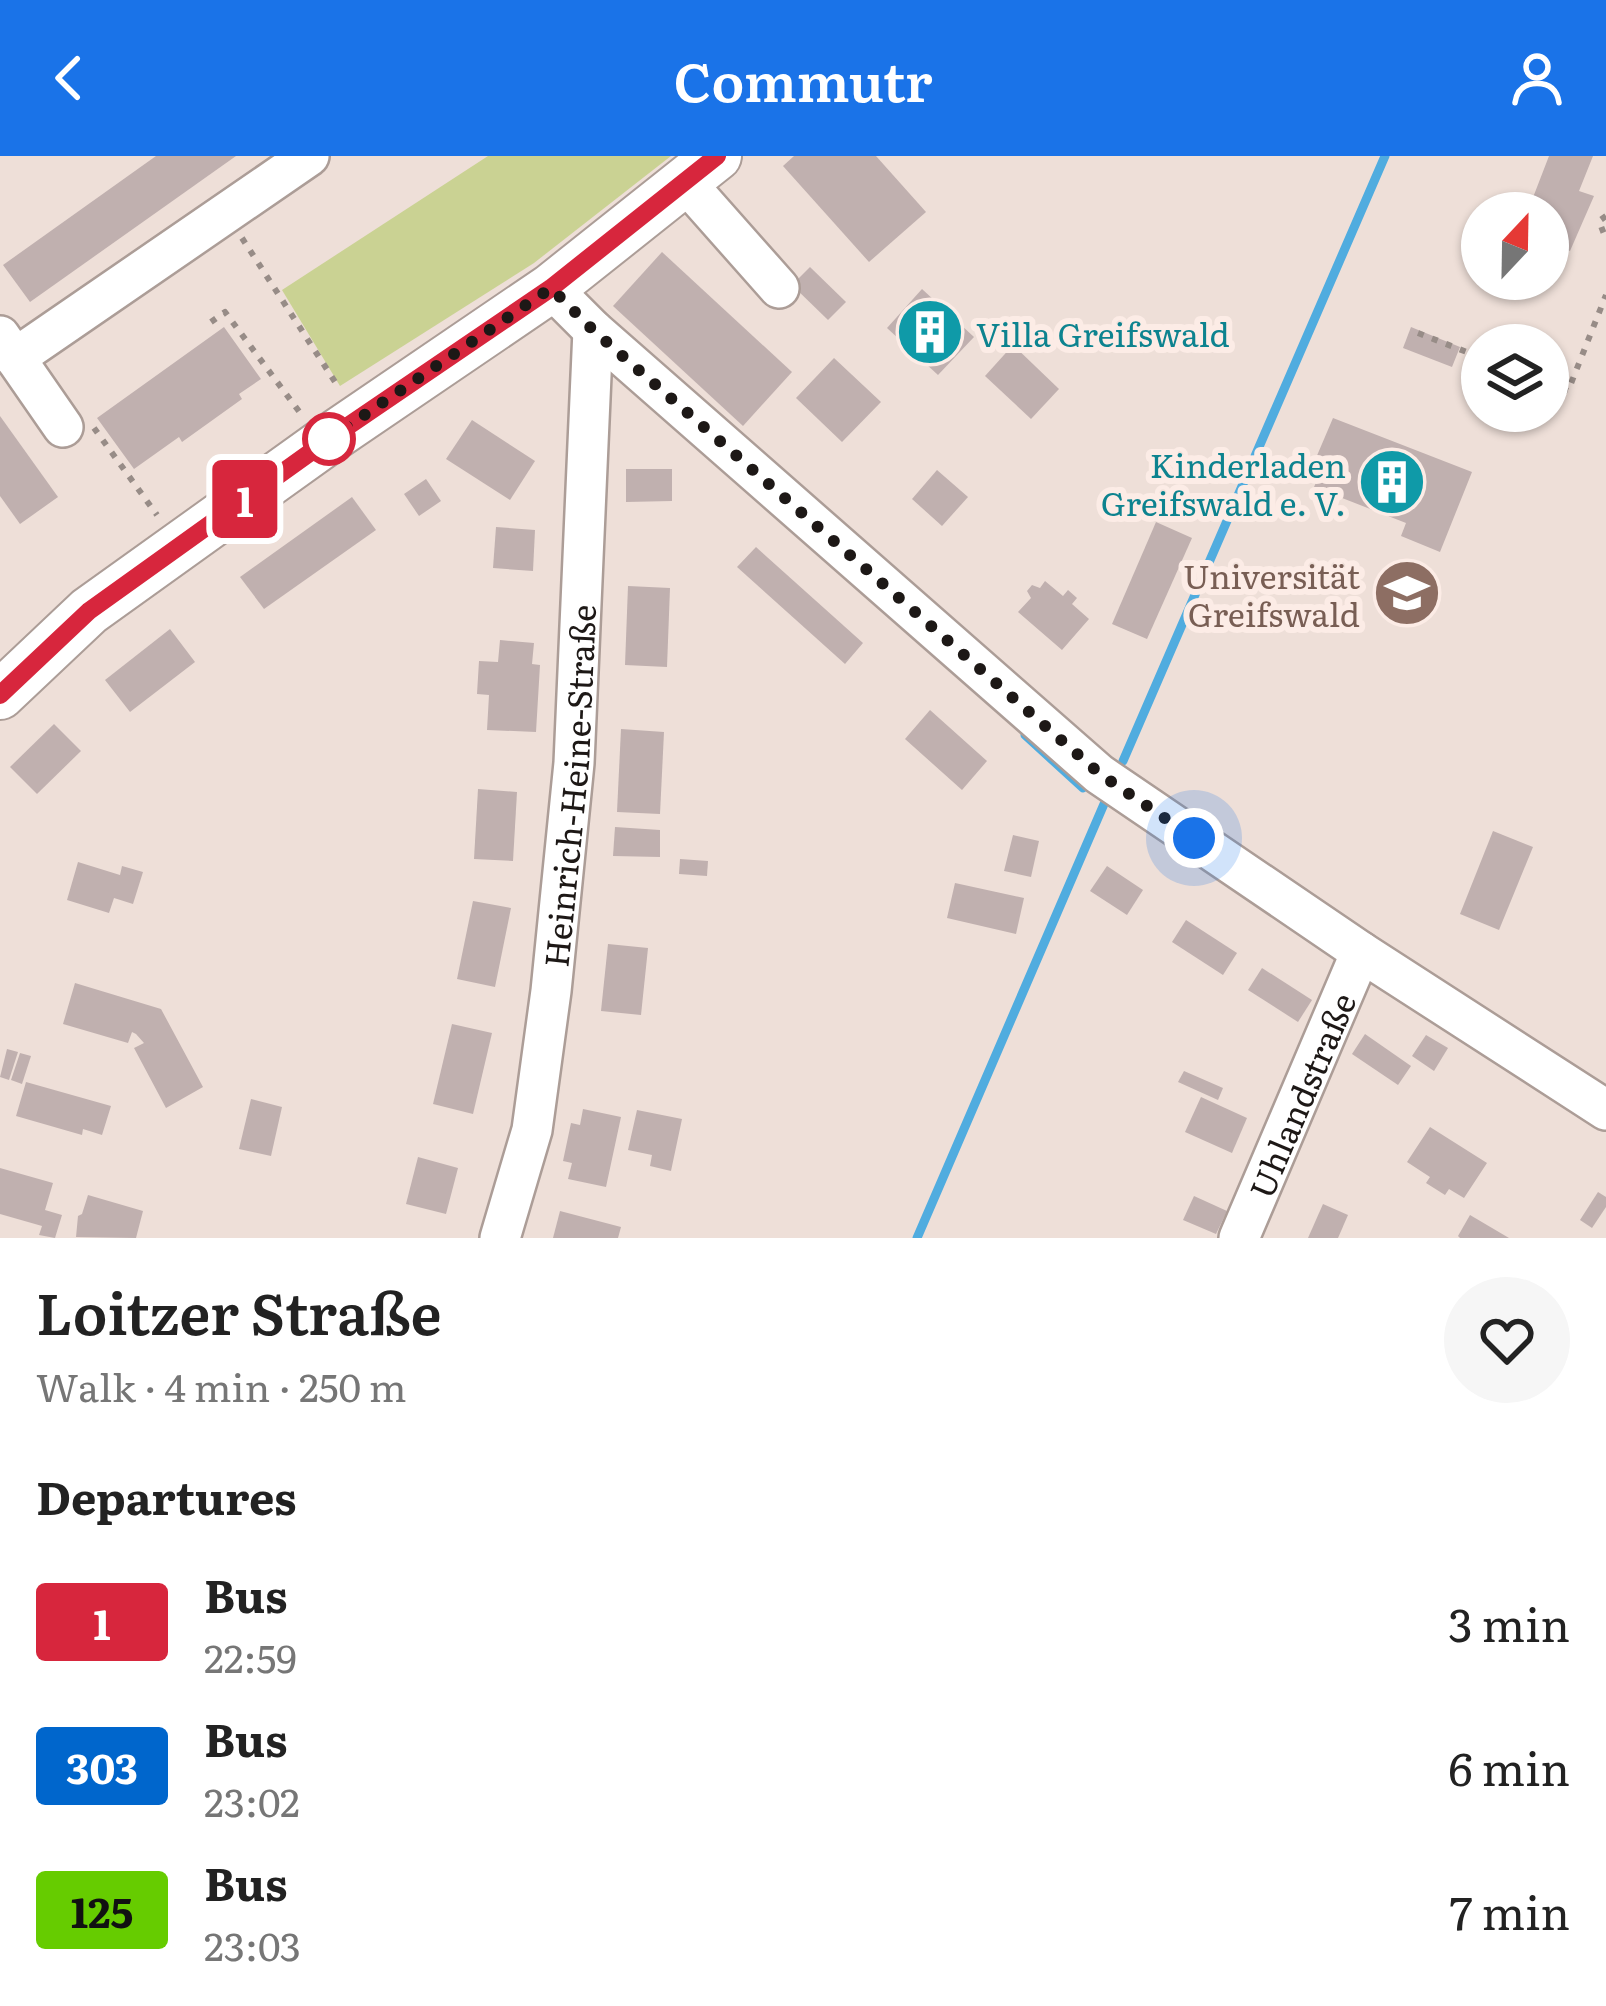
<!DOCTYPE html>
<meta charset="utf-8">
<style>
body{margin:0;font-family:Literata,serif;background:#f6f6f6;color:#222;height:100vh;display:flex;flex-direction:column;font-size:45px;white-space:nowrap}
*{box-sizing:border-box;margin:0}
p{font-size:39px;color:#767676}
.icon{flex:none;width:66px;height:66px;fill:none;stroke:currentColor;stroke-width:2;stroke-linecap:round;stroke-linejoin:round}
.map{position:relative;height:1082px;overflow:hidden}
.panel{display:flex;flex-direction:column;background:#fff;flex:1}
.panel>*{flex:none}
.badge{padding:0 24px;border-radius:9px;font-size:42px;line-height:78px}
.needle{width:78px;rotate:22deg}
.controls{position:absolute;left:1461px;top:36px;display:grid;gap:24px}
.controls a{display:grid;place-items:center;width:108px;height:108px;border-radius:50%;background:#fff;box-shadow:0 3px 9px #0004;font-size:60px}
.you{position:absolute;width:60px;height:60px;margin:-30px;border:9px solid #fff;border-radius:50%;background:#1a73e8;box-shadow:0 0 0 18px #1a73e833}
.map>.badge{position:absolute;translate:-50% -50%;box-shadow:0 0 0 6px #fff}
h2{padding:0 36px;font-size:45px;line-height:108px}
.round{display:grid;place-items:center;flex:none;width:126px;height:126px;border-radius:63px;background:#f6f6f6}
.summary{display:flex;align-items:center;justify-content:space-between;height:204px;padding:0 36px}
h1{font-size:57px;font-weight:600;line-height:90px}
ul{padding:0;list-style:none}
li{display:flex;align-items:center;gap:36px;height:144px;padding:0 36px}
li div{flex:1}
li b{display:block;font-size:45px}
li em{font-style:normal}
li .badge{min-width:132px;font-weight:700;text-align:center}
header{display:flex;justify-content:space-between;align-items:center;height:156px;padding:0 36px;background:#1a73e8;color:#fff;font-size:54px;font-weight:600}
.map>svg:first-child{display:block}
.green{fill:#cad293}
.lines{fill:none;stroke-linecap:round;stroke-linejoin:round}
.stream{stroke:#50acdf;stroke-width:9}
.building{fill:#c0b0af}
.minor-casing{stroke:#ac9d97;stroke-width:44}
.major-casing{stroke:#ac9d97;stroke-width:52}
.path{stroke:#978c87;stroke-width:6;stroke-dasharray:6 9;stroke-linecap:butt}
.minor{stroke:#fff;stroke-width:39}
.major{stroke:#fff;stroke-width:48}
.line-casing{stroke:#fff;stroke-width:27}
.line{stroke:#d7263d;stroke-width:18}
.walk{stroke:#1d1816;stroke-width:12;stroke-dasharray:0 21.6}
.stop-dot{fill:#fff;stroke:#d7263d;stroke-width:6}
.labels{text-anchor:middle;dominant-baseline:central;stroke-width:12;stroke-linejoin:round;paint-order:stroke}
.culture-label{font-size:33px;fill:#0d838f;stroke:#fcece6;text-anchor:start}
.education-label{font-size:33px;fill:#785e54;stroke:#fcece6;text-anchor:end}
.street-label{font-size:33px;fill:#1d1816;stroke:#fcece6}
</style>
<header><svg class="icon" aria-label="back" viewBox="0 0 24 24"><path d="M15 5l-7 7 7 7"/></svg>Commutr<svg class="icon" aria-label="person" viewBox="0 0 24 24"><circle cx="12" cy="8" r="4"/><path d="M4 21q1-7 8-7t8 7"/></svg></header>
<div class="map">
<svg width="1606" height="1082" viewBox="0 0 1606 1082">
<rect width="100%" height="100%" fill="#eedfd8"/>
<polygon class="green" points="488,0 671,0 534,107 340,230 282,134"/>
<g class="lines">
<g class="stream">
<polyline points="1025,579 1083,632"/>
<polyline points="1123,605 1385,0"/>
<polyline points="917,1082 1104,648"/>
</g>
</g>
<g class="building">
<polygon points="156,0 236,0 30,146 3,109"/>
<polygon points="794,0 876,0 926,56 869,106 783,10"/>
<polygon points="1549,0 1593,0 1579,35 1594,40 1570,95 1556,90 1548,110 1548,57 1527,57"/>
<polygon points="662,96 792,216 743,270 613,150"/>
<polygon points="810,111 846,146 828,164 792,129"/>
<polygon points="922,133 974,181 938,219 887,172"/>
<polygon points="224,171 261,223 239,238 242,243 182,286 179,281 134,313 97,262"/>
<polygon points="1411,171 1460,191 1452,211 1403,192"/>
<polygon points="1013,189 1059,233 1031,263 985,220"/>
<polygon points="834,202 881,246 842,286 796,242"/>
<polygon points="0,260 58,341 20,368 0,340"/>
<polygon points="1333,262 1472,316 1440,396 1401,380 1406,367 1314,331 1319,320 1310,316"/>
<polygon points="472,264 535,305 510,344 446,303"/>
<polygon points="626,313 672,313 672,345 626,346"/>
<polygon points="937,314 968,341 942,370 912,343"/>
<polygon points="426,323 441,345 419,360 404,338"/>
<polygon points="352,341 376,374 264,453 240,421"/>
<polygon points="1156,366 1192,382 1147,483 1112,468"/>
<polygon points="496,371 535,374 533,415 493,412"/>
<polygon points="756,391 863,487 845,508 737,411"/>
<polygon points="1045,425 1063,440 1068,434 1077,442 1072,448 1089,463 1062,494 1018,456 1031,442 1027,435 1032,429 1040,432"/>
<polygon points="628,430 670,432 667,511 625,509"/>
<polygon points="170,473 195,506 130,556 105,524"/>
<polygon points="500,484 534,487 532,508 540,509 536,576 487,574 489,539 477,538 479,505 498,506"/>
<polygon points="930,554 987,605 962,634 905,583"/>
<polygon points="54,568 81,595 37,638 10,611"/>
<polygon points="621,573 664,576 660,658 617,656"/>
<polygon points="478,633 517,636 513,705 474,703"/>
<polygon points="615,671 660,674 660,701 613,700"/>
<polygon points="1493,675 1533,691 1499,774 1460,758"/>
<polygon points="1013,679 1039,685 1031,721 1004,715"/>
<polygon points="680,703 708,705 707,720 679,718"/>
<polygon points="78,706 120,719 122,710 143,716 133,748 114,742 109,757 67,744"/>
<polygon points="1107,710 1143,734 1127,759 1090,735"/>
<polygon points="955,727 1024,742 1016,778 947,762"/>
<polygon points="473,745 511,752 495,831 457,823"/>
<polygon points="1186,764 1237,797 1223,819 1172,786"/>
<polygon points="608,788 648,792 641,859 601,855"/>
<polygon points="1262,812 1312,844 1298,866 1248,834"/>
<polygon points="75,827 161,853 203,931 166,952 134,892 144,887 136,878 132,876 128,887 63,868"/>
<polygon points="452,868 492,877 473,958 433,948"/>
<polygon points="1365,878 1411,910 1398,929 1352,898"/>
<polygon points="1426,879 1448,892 1434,915 1412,900"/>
<polygon points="7,893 18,896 9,924 0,921"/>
<polygon points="20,897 31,900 22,928 11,924"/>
<polygon points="1184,915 1223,932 1218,944 1178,926"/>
<polygon points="26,926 111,950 102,979 83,973 82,979 16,960"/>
<polygon points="1201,941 1247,962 1232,997 1185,976"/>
<polygon points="251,943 282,951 271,1000 239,993"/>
<polygon points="583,953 621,961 606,1031 568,1023 572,1007 563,1005 571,967 580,969"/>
<polygon points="637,954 682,963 671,1015 650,1010 652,999 628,994"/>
<polygon points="1430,971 1487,1007 1464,1042 1449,1033 1445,1039 1426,1027 1430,1021 1407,1006"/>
<polygon points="418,1001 458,1012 446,1058 406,1048"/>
<polygon points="0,1012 53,1027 45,1054 62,1059 55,1082 39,1079 42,1070 0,1058"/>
<polygon points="1598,1036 1606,1041 1606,1051 1592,1072 1580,1064"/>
<polygon points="88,1039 143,1055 136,1082 76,1081 78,1060 82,1058"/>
<polygon points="1194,1040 1227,1055 1216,1078 1183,1064"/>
<polygon points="1323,1048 1348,1059 1338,1082 1308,1082"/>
<polygon points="560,1055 621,1071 618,1082 553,1082"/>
<polygon points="1470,1059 1509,1082 1460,1082 1458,1080"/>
</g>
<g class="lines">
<defs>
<g id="minor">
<polyline points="686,27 779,132"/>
<polyline points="551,132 593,174 1099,618 1361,796 1606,954"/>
<polyline points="0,180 63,271"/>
<polyline points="15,202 309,0"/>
<path id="s1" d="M500 1082 532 974 551 835 574 607 593 174"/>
<path id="s2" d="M1239 1082 1361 796"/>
</g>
<polyline id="major" points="0,539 89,455 329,283 551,132 717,0"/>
</defs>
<use href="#minor" class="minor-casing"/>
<use href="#major" class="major-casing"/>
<g class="path">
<polyline points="1606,60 1599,65 1606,83"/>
<polyline points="242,82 339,232"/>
<polyline points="211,166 225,156 301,258"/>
<polyline points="1418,177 1482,202"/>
<polyline points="1529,189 1530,186"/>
<polyline points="1548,228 1568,235 1606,139"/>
<polyline points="94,272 157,359"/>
</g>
<use href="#minor" class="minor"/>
<use href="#major" class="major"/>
</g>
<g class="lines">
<defs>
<polyline id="line" points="0,539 89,455 329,283 551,132 717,0"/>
</defs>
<use href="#line" class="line-casing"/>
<use href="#line" class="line"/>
<polyline class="walk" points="329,283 551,132 593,174 1100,618 1194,682"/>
</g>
<defs>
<symbol id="building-disc" viewBox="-11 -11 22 22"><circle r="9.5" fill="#0f9aa8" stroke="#fcece6"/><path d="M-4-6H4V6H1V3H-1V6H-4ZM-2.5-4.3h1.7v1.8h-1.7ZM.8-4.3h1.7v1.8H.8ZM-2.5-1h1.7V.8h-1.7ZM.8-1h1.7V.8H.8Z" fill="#fff"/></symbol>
<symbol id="university-disc" viewBox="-11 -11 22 22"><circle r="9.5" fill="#8d6e63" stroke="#fcece6"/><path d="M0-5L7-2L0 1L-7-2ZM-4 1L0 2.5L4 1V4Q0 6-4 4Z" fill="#fff"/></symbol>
</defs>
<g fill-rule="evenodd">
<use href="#building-disc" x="892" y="138" width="76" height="76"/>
<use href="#building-disc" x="1354" y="288" width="76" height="76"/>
<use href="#university-disc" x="1369" y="399" width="76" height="76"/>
</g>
<circle class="stop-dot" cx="329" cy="283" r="24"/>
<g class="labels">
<g class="culture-label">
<text x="976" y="176">Villa Greifswald</text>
<text x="1346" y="307" text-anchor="end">Kinderladen<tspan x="1346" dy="38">Greifswald e. V.</tspan></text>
</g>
<g class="education-label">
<text x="1360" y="418">Universität<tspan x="1360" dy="38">Greifswald</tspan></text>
</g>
<g class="street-label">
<text stroke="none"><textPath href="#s1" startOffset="459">Heinrich-Heine-Straße</textPath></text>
<text stroke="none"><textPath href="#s2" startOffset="156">Uhlandstraße</textPath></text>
</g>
</g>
</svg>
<div class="controls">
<a><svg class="needle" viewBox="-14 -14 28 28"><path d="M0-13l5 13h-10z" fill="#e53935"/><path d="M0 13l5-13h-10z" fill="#767676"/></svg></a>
<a><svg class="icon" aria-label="layers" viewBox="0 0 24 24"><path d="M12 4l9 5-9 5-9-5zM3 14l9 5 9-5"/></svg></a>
</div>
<div class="you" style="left:1194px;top:682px"></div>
<b class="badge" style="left:245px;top:343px;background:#d7263d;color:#fff">1</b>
</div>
<section class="panel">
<div class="summary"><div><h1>Loitzer Straße</h1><p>Walk · 4 min · 250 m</p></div><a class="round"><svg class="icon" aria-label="heart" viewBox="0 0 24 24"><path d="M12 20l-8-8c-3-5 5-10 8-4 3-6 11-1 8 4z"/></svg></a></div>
<h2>Departures</h2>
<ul>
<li><span class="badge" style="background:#d7263d;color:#fff">1</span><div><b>Bus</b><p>22:59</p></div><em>3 min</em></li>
<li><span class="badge" style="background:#06c;color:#fff">303</span><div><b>Bus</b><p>23:02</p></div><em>6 min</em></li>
<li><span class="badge" style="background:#6c0;color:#111">125</span><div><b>Bus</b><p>23:03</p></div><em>7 min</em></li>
</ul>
</section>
